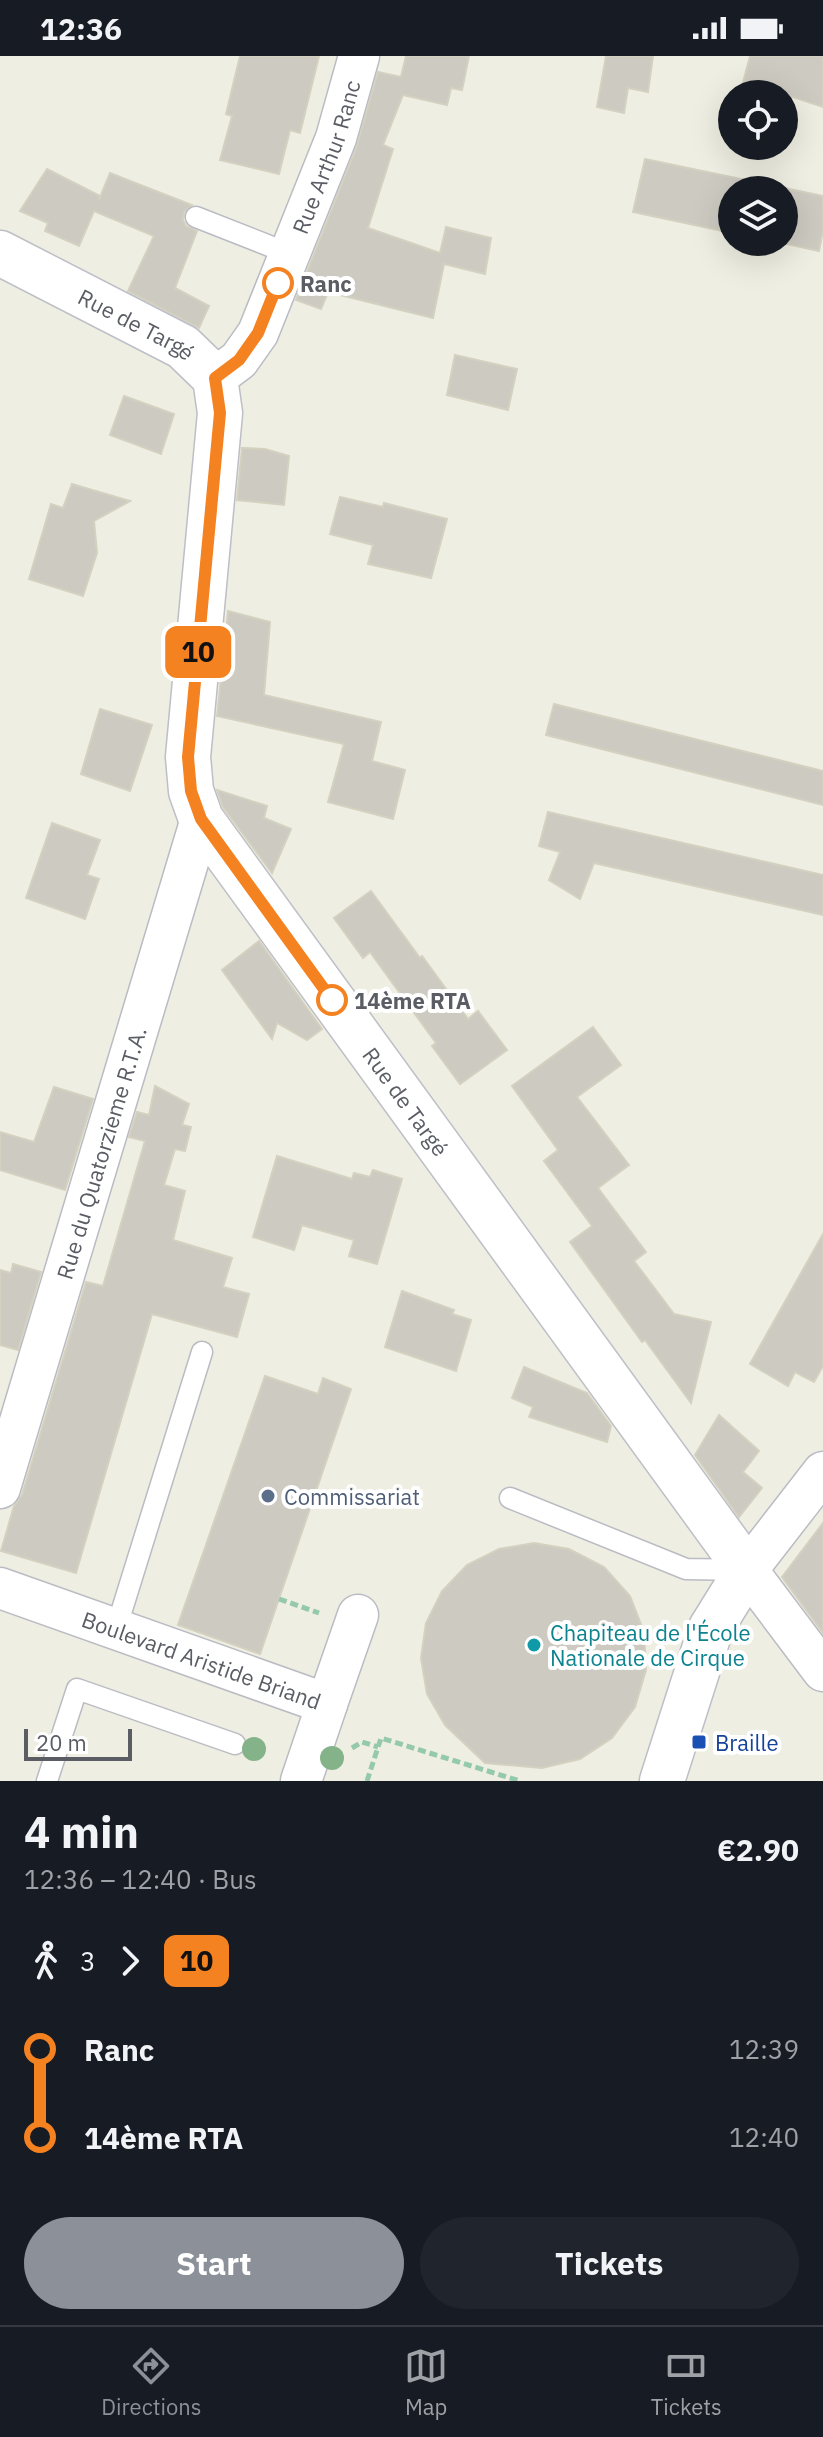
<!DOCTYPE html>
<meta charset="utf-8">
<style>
body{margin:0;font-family:"IBM Plex Sans",sans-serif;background:#20242c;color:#f1f3f6;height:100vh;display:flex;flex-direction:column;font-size:30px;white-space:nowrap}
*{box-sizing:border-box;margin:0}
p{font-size:26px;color:#9ea1a6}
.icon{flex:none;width:44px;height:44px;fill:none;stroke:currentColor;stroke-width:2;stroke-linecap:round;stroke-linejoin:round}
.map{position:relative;height:1725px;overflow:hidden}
.sheet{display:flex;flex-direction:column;background:#171b24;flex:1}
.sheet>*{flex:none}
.badge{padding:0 16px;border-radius:12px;font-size:28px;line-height:52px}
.buttons{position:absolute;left:718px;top:24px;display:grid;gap:16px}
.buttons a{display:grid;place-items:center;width:80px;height:80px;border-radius:50%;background:#171b24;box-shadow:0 8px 32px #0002;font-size:40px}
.scale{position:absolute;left:24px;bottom:20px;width:108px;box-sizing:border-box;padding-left:8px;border:4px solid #5b5d65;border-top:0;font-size:22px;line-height:28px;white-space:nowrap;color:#5b5d65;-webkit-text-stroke:6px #fff;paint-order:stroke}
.map>.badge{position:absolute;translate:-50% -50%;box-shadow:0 0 0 4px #fff}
.legs{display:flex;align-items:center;gap:12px;height:88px;padding:0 24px;font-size:26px}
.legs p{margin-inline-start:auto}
.overview{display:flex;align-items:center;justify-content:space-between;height:136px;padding:0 24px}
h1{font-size:44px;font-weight:700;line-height:60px}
.primary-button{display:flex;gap:16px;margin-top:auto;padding:16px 24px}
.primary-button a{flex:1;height:92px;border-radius:48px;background:#8c9099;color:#fff;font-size:32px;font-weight:700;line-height:92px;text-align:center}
.primary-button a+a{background:#20242c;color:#f1f3f6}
ul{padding:0 24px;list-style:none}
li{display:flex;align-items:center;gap:28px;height:88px;font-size:30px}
li i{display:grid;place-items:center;width:12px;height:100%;margin:0 10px;background:currentColor}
li i::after{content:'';width:20px;height:20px;margin:-10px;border:6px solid;border-radius:50%;background:#171b24}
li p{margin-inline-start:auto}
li:first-child i{background:linear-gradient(#0000 50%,currentColor 0)}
li:last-child i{background:linear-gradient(currentColor 50%,#0000 0)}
.status{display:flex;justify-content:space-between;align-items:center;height:56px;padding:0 40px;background:#171b24;direction:ltr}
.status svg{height:22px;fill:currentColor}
.dock{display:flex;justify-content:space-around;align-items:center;height:112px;border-top:2px solid #363941;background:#171b24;font-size:22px;color:#9ea1a6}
.dock a{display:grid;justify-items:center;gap:4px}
.dock .current{color:#8c9099}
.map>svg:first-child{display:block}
.building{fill:#cccac1;stroke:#d4d1c0;stroke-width:2}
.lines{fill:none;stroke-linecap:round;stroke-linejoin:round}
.lane-casing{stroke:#babcc3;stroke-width:23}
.street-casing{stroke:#babcc3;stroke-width:43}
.secondary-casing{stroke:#bdbfc7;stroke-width:47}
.path{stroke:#95c9ae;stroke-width:5;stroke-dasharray:8 4;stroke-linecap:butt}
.lane{stroke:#fff;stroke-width:20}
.street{stroke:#fff;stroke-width:40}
.secondary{stroke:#fff;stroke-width:44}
.tree{fill:#84b389}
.line-1-casing{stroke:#fff;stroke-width:18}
.line-1{stroke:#f58220;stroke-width:12}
.stop-1-dot{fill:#fff;stroke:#f58220;stroke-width:4}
.service-dot{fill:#5c6f8a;stroke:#fff;stroke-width:3}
.culture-dot{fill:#0f9aa8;stroke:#fff;stroke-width:3}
.transit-dot{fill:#1a4fb4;stroke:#fff;stroke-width:3}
.labels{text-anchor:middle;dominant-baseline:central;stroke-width:8;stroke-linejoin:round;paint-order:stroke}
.street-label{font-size:22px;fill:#5b5d65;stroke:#fff}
.stop-label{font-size:22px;font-weight:bold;fill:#5b5d65;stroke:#fff;text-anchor:start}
.service-label{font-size:22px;fill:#4e5e75;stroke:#fff;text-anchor:start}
.culture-label{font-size:22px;fill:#0d838f;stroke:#fff;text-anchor:start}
.transit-label{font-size:22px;fill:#164399;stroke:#fff;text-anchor:start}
</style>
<div class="status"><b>12:36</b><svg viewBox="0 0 49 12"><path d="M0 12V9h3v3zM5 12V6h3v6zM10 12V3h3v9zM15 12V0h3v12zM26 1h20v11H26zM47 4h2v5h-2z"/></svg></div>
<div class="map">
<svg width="823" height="1725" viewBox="0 0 823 1725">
<rect width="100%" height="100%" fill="#efeee2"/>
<g class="building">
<polygon points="240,0 319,0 300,77 290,74 279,118 220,104 232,60 226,58"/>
<polygon points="406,0 469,0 462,34 451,32 447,49 403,39 383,89 393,93 368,172 440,197 446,171 491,182 485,218 444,208 433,262 328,236 321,253 296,244 357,90 378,16 401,21"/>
<polygon points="606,0 653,0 648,36 628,32 624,57 597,51"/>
<polygon points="750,0 823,0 823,51 784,38 740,38"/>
<polygon points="645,103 823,140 823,174 819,195 778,186 784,186 784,134 732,134 732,177 633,156"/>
<polygon points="47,113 100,140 99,144 110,117 192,149 184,156 183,164 186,170 197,175 175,232 209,250 199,272 128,235 154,180 94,155 79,190 45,175 48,167 20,155"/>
<polygon points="455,299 517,313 508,354 447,339"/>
<polygon points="124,340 174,358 161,398 110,379"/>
<polygon points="242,392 265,393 289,400 284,449 237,444"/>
<polygon points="72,428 130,445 94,465 97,497 83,540 29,523 51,448 63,452"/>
<polygon points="340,441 383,451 384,447 447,463 431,522 368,508 373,489 330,478"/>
<polygon points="228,555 270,566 264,639 381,666 372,705 405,714 393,763 328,746 344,688 217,660"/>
<polygon points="554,648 823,715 823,749 546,679"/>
<polygon points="100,653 152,669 130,735 81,718"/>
<polygon points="217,734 267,750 264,762 291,773 272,817 223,751"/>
<polygon points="548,756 823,819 823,859 594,807 580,843 549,824 560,796 539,790"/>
<polygon points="52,767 100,784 87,819 99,823 85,863 26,842"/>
<polygon points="371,835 420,902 422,900 468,963 478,955 507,994 460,1028 432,990 436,987 370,896 363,902 334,862"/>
<polygon points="259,885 322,973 307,984 277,967 272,983 222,914"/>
<polygon points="593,971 621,1009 577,1041 629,1109 598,1132 646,1196 634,1205 674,1258 711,1266 691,1347 645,1284 642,1286 570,1186 592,1170 544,1105 558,1094 512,1030"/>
<polygon points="155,1030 189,1048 182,1069 191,1071 185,1095 175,1093 164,1129 185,1135 173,1184 232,1202 223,1231 249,1238 237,1281 152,1258 76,1517 1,1495 14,1450 22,1439 86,1226 103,1230 145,1085 129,1081 137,1056 149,1059"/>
<polygon points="54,1031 93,1043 65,1134 0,1114 0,1076 34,1086"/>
<polygon points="277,1100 352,1123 354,1117 370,1121 373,1114 402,1123 377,1208 349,1200 354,1184 302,1169 294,1194 253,1181"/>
<polygon points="823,1178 823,1310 814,1326 795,1316 788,1330 750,1308"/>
<polygon points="13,1208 41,1216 18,1294 0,1289 0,1214 11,1217"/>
<polygon points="402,1235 454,1254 452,1258 471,1264 456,1315 385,1291"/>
<polygon points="524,1311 587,1337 611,1370 607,1386 529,1361 533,1351 512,1342"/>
<polygon points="265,1320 318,1338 323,1322 351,1333 260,1598 178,1569"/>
<polygon points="719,1359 759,1395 743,1416 762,1432 739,1461 695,1399"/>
<polygon points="823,1467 823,1577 782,1521"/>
<polygon points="534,1487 569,1493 604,1511 630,1540 644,1576 646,1614 635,1651 612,1682 580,1703 542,1712 485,1707 445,1669 427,1638 421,1602 426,1567 442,1535 467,1509 499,1493"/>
</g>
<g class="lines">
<defs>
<g id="lane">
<polyline points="196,161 290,198"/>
<polyline points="510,1442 686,1513 747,1514"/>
<polyline points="116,1573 202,1296"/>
<polyline points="47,1725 77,1633 235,1688"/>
</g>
<g id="street">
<path id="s1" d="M215 322 239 304 258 277 336 82 359 0"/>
<polyline points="823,1416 747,1514 823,1615"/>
<path id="s2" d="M0 1432 201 763"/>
<path id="s3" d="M0 1532 327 1648 301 1725"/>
<polyline points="327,1648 358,1559"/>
</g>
<g id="secondary">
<path id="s4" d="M0 197 183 291 215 322 220 357 188 701 191 735 201 763 747 1514 711 1572 662 1725"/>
</g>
</defs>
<use href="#lane" class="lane-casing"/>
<use href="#street" class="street-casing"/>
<use href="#secondary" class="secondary-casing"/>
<g class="path">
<polyline points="279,1543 319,1557"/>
<polyline points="352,1692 362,1686 378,1691"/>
<polyline points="367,1725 381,1682 520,1725"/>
</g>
<use href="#lane" class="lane"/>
<use href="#street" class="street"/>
<use href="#secondary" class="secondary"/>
</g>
<g class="tree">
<circle cx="254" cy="1693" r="12"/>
<circle cx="332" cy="1702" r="12"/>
</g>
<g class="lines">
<defs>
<polyline id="line-1" points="278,227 258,277 239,304 215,322 220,357 188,701 191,735 201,763 332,944"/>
</defs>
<use href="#line-1" class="line-1-casing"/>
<use href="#line-1" class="line-1"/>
</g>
<g class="stop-1-dot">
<circle cx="278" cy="227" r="14"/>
<circle cx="332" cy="944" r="14"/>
</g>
<circle class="service-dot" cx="268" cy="1440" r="8"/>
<circle class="culture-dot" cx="534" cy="1589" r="8"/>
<rect class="transit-dot" x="691" y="1678" width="16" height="16" rx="4"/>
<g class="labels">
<g class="street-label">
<text stroke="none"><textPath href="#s1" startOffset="252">Rue Arthur Ranc</textPath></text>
<text stroke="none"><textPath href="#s4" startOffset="154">Rue de Targé</textPath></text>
<text stroke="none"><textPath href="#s4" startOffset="1044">Rue de Targé</textPath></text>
<text stroke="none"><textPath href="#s2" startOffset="350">Rue du Quatorzieme R.T.A.</textPath></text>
<text stroke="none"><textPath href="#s3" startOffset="214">Boulevard Aristide Briand</textPath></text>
</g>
<g class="stop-label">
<text x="300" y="227">Ranc</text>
<text x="354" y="944">14ème RTA</text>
</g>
<g class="service-label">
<text x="284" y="1440">Commissariat</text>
</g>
<g class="culture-label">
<text x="550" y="1576">Chapiteau de l'École<tspan x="550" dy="25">Nationale de Cirque</tspan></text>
</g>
<g class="transit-label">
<text x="715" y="1686">Braille</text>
</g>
</g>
</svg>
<div class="buttons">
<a><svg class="icon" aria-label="locate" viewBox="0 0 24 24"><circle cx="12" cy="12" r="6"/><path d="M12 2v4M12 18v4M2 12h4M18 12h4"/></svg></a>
<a><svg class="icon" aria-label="layers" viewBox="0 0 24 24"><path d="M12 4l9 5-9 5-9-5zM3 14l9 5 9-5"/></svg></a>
</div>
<div class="scale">20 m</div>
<b class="badge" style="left:198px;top:596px;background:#f58220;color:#111">10</b>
</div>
<section class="sheet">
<div class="overview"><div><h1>4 min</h1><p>12:36 – 12:40 · Bus</p></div><b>€2.90</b></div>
<div class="legs"><svg class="icon" aria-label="walk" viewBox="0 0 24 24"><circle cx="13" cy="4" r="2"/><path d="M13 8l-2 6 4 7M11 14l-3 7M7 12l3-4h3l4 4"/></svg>3<svg class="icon" aria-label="forward" viewBox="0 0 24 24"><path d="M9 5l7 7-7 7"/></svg><b class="badge" style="background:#f58220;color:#111">10</b></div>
<ul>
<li><i style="color:#f58220"></i><b>Ranc</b><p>12:39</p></li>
<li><i style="color:#f58220"></i><b>14ème RTA</b><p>12:40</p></li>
</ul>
<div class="primary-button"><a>Start</a><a>Tickets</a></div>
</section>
<nav class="dock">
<a class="current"><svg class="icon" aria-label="directions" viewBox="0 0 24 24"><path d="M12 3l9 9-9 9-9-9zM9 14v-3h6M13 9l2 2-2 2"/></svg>Directions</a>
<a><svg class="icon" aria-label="map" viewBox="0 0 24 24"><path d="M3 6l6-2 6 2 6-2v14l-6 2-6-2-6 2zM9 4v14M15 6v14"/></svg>Map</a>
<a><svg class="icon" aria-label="tickets" viewBox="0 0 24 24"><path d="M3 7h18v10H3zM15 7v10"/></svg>Tickets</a>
</nav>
